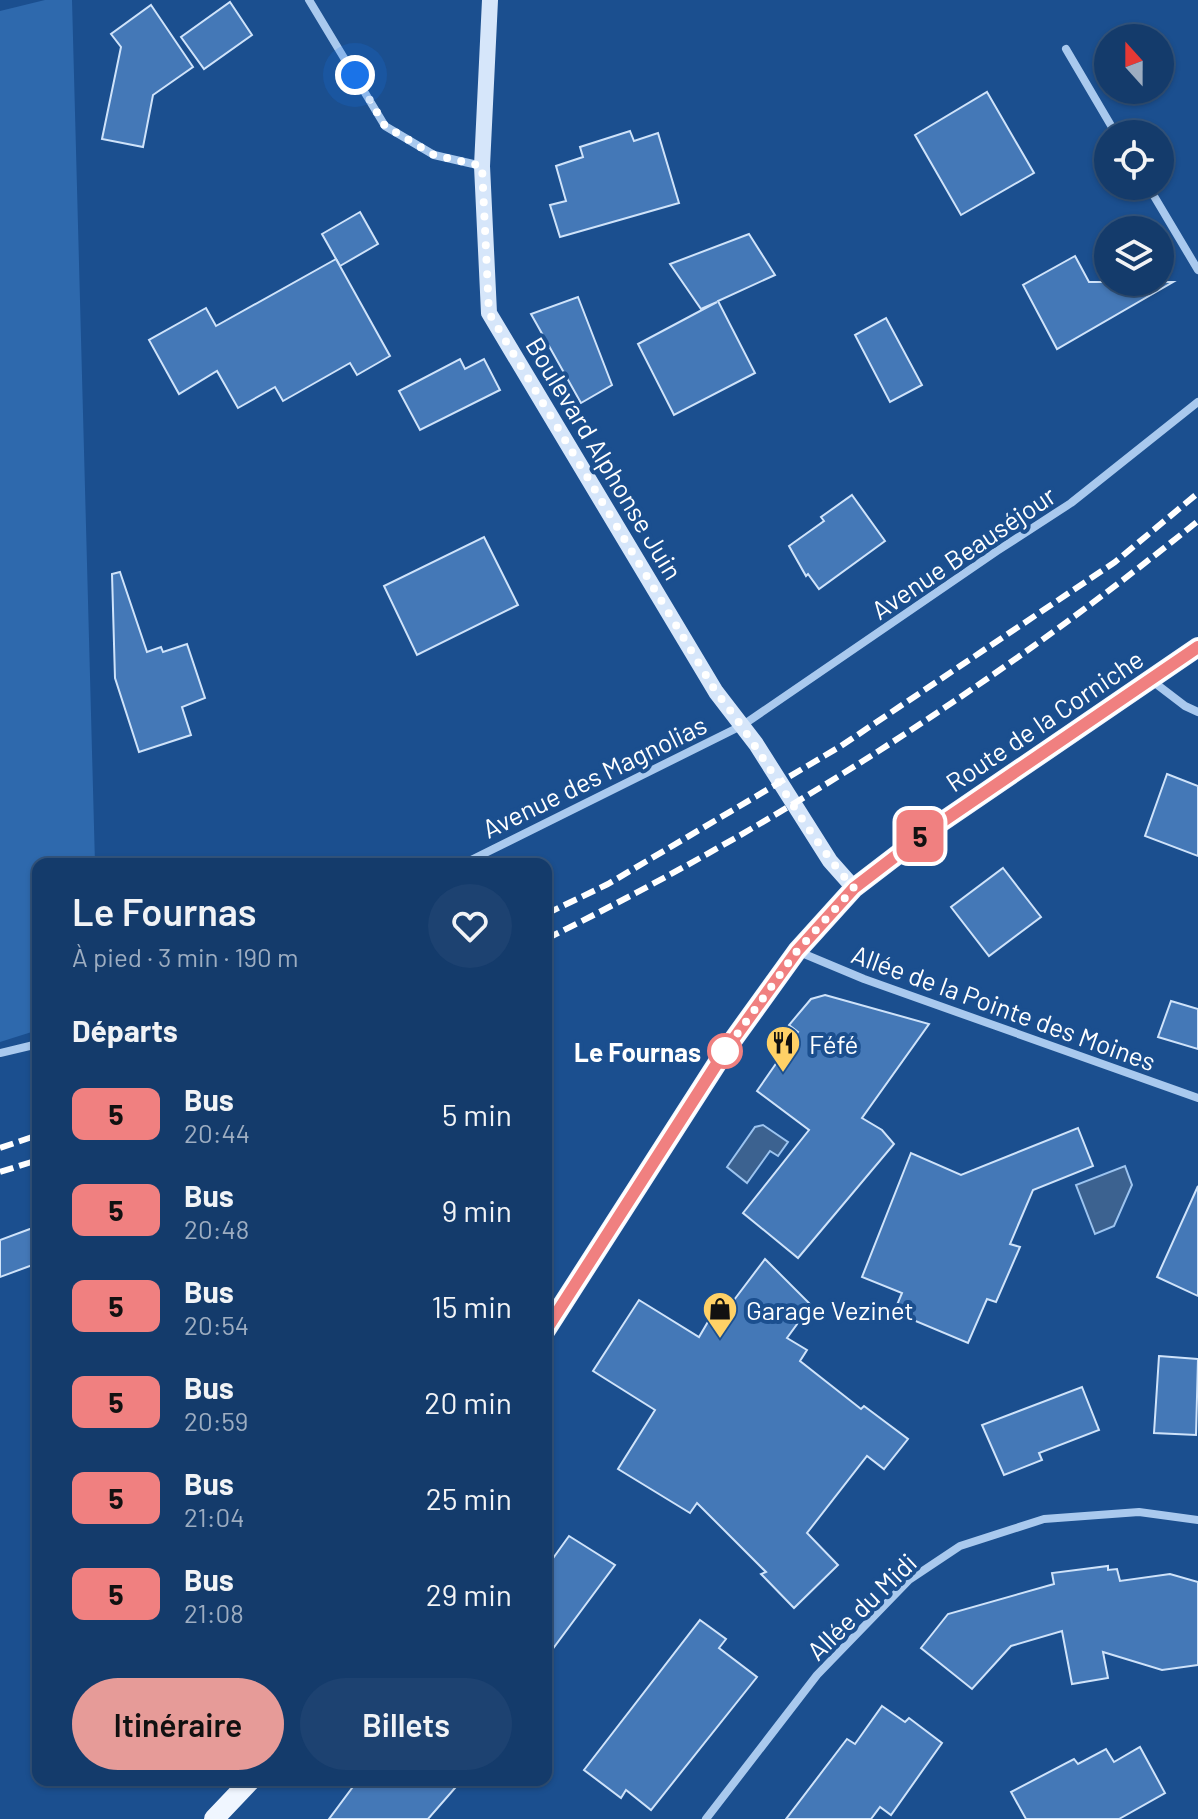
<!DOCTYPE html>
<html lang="fr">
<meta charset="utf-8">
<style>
body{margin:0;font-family:Barlow,sans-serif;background:#1d4271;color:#f1f3f6;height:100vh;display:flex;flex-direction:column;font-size:30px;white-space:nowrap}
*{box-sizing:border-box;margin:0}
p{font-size:26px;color:#9dadc1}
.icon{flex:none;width:44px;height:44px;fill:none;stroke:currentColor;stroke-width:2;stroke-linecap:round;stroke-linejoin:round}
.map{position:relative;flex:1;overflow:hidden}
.side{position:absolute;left:32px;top:858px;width:520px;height:928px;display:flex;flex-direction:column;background:#143b6b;border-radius:16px;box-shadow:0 2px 6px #0004,0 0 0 2px #33557e}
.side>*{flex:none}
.badge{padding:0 16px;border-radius:12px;font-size:28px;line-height:52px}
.needle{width:52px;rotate:339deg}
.fabs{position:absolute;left:1094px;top:24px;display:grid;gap:16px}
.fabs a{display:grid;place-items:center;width:80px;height:80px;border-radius:50%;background:#143b6b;box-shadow:0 2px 6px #0004,0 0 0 2px #33557e;font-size:40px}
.you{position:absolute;width:40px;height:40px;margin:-20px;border:6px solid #fff;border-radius:50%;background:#1a73e8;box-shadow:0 0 0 12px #1a73e833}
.map>.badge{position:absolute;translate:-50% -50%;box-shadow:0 0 0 4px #fff}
h2{padding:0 40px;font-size:30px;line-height:72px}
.round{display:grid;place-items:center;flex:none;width:84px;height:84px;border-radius:42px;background:#1d4271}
.summary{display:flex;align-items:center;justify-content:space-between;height:136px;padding:0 40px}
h1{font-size:38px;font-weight:600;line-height:60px}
.button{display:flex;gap:16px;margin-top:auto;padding:16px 40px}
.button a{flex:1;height:92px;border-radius:48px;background:#e69b98;color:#111;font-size:32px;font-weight:600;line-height:92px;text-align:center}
.button a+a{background:#1d4271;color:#f1f3f6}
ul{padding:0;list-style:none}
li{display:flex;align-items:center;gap:24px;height:96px;padding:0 40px}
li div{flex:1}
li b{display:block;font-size:30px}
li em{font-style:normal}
li .badge{min-width:88px;font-weight:700;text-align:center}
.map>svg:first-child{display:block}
.green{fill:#2e69ad}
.water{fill:#3c6290;stroke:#9cc4f0;stroke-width:2}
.building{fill:#4478b7;stroke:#cfe3fa;stroke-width:2}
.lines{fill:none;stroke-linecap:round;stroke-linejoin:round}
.street{stroke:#a9c9ee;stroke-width:8}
.secondary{stroke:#d6e6fa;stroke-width:16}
.primary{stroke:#f0f6ff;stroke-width:20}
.rail{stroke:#fff;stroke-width:6;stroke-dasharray:14 6;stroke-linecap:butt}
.line-casing{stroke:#fff;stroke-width:18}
.line{stroke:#f08080;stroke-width:12}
.walk{stroke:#fff;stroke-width:8;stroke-dasharray:0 14.4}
.stop-dot{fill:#fff;stroke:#f08080;stroke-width:4}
.labels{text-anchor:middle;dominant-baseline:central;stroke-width:8;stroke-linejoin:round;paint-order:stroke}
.street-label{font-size:26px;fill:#fff;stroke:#1b4f8f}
.poi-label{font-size:26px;fill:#fff;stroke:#1b4f8f;text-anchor:start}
.stop-label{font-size:26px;font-weight:bold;fill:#fff;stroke:#1b4f8f;text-anchor:end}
</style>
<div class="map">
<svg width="1198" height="1819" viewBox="0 0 1198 1819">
<rect width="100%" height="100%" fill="#1b4f8f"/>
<polygon class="green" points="45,0 72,0 95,864 38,864 38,1030 0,1042 0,11"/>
<g class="water">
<polygon points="763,1125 788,1142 778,1156 770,1151 747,1183 727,1167 755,1127"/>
<polygon points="1125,1166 1132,1185 1114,1226 1095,1234 1076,1185"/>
</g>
<g class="building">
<polygon points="230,2 252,35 204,69 181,37"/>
<polygon points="151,5 193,67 153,95 143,147 102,139 121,47 111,34"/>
<polygon points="987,92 1034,173 961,215 915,135"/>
<polygon points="630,131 634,141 658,133 679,203 560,237 550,205 566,201 556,166 583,157 580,147"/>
<polygon points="360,212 378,244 340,266 322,234"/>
<polygon points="749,234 775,275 718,301 755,373 674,415 638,344 717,302 701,309 670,264"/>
<polygon points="1075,256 1089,282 1173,282 1057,349 1023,285"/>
<polygon points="336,259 390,356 357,375 350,363 283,401 275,387 238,408 217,371 179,394 149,340 206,308 216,326"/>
<polygon points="578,297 612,385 581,403 531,314"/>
<polygon points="886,318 922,385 890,402 855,335"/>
<polygon points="460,359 465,369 484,359 500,390 420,430 399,391"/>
<polygon points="852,495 885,541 819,589 808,574 806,576 789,546 824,521 821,517"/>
<polygon points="484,537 518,605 417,655 384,586"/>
<polygon points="120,572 147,652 161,647 163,652 187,644 205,698 182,707 191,735 139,752 115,678 112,574"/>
<polygon points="1167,774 1198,786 1198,856 1145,836"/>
<polygon points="1003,868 1041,917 989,956 951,907"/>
<polygon points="825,995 929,1024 862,1118 882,1130 894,1144 798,1258 743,1213 809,1130 757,1091 798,1032 789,1025 811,999"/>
<polygon points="1171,1001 1198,1009 1198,1049 1158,1037"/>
<polygon points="1078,1128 1093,1166 1033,1190 1010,1244 1020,1247 996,1302 987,1299 968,1343 894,1312 902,1293 862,1277 911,1153 961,1175"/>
<polygon points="1198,1186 1198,1296 1157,1277"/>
<polygon points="38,1226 38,1263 0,1277 0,1240"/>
<polygon points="765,1259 811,1305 787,1338 807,1350 800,1361 861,1409 864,1406 908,1439 884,1469 867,1456 807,1533 838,1565 794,1608 761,1574 766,1572 697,1503 690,1513 618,1469 655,1410 593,1371 639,1300 699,1337 722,1298 731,1304"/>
<polygon points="1159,1356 1198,1359 1196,1435 1154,1433"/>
<polygon points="1082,1387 1099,1430 1039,1453 1042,1460 1004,1475 982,1425"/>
<polygon points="569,1536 615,1565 546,1658 546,1568"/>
<polygon points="1108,1566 1108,1570 1117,1569 1120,1581 1170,1574 1198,1582 1198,1665 1162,1670 1103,1652 1108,1678 1072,1684 1062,1631 1011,1646 972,1689 921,1648 948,1614 1054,1584 1052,1573"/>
<polygon points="700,1620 726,1639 719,1648 757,1677 651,1810 626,1790 621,1798 584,1770"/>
<polygon points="882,1706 905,1722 909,1718 942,1743 891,1815 880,1807 871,1819 786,1819 847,1739 855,1744"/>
<polygon points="1140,1747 1165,1793 1119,1819 1026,1819 1011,1792 1074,1759 1078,1764 1106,1749 1114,1762"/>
<polygon points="358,1780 462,1780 428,1819 329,1819"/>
</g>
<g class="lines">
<g class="street">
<polyline points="309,0 385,126 434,155 482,166"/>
<polyline points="1066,49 1116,134"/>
<polyline points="1148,186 1198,270"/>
<polyline points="1151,680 1185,706 1198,712"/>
<polyline points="463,864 743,725 997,551 1071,503 1198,402"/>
<polyline points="797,951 864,979 1198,1098"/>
<polyline points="0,1053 38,1044"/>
<polyline points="706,1819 817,1675 909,1580 960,1546 1044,1519 1139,1512 1198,1520"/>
</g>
<polyline class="secondary" points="490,0 482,166 489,313 716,692 756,744 830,861 854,888"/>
<g class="primary">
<polyline points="546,1330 725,1051 797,951 854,888 927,832 1198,647"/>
<polyline points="214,1819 251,1780"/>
</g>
<g class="rail">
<polyline points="546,914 608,884 841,746 1115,562 1198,493"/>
<path d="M546 939C777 825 997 683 1198 521"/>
<polyline points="0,1148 38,1135"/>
<polyline points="0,1172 38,1160"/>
</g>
</g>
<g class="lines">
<defs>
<polyline id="line" points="546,1330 725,1051 797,951 854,888 927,832 1198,647"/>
</defs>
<use href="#line" class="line-casing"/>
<use href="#line" class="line"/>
<path class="walk" d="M355 75 385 126 434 155 482 166 489 313 716 692C766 754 802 830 854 888L797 951 725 1051"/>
</g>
<defs>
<symbol id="restaurant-pin" viewBox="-11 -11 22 30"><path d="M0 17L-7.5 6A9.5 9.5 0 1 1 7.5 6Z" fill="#ffd166" stroke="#1b4f8f"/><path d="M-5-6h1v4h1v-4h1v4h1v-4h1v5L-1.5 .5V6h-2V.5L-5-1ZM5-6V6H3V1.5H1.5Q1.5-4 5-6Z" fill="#111"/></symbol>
<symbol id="shop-pin" viewBox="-11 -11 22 30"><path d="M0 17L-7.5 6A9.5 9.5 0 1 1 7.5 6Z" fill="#ffd166" stroke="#1b4f8f"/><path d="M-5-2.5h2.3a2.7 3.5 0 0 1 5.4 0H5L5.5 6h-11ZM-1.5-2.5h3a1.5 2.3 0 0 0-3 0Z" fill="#111"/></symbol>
</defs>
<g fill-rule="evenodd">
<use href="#restaurant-pin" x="763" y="1023" width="40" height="54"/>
<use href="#shop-pin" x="700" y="1289" width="40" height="54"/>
</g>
<circle class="stop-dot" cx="725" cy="1051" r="16"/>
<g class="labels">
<g class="street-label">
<text transform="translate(605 458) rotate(59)">Boulevard Alphonse Juin</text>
<text transform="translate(963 552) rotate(-34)">Avenue Beauséjour</text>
<text transform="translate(1044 720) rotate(-34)">Route de la Corniche</text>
<text transform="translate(594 776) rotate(-26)">Avenue des Magnolias</text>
<text transform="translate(1004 1007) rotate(20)">Allée de la Pointe des Moines</text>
<text transform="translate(861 1606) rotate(-44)">Allée du Midi</text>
</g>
<g class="poi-label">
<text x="809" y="1043">Féfé</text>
<text x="746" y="1309">Garage Vezinet</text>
</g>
<g class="stop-label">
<text x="701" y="1051">Le Fournas</text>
</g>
</g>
</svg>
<div class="fabs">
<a><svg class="needle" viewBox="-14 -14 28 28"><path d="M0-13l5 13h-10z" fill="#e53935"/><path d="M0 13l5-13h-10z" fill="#9dadc1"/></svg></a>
<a><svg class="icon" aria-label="locate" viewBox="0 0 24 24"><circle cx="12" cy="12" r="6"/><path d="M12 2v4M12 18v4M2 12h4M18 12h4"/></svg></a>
<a><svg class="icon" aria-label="layers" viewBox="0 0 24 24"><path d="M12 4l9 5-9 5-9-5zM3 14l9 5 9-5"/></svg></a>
</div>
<div class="you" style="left:355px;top:75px"></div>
<b class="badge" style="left:920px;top:836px;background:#f08080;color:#111">5</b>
<section class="side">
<div class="summary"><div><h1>Le Fournas</h1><p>À pied · 3 min · 190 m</p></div><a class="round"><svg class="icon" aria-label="heart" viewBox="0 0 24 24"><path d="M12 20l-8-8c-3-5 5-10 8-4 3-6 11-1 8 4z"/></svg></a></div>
<h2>Départs</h2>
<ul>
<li><span class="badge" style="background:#f08080;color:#111">5</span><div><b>Bus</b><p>20:44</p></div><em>5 min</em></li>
<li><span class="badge" style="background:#f08080;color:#111">5</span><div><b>Bus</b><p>20:48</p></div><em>9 min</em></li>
<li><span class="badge" style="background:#f08080;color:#111">5</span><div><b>Bus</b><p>20:54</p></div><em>15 min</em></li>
<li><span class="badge" style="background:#f08080;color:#111">5</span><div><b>Bus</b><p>20:59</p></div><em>20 min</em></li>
<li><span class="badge" style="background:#f08080;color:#111">5</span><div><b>Bus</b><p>21:04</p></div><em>25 min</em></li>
<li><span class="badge" style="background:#f08080;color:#111">5</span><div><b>Bus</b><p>21:08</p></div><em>29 min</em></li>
</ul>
<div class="button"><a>Itinéraire</a><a>Billets</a></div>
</section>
</div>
